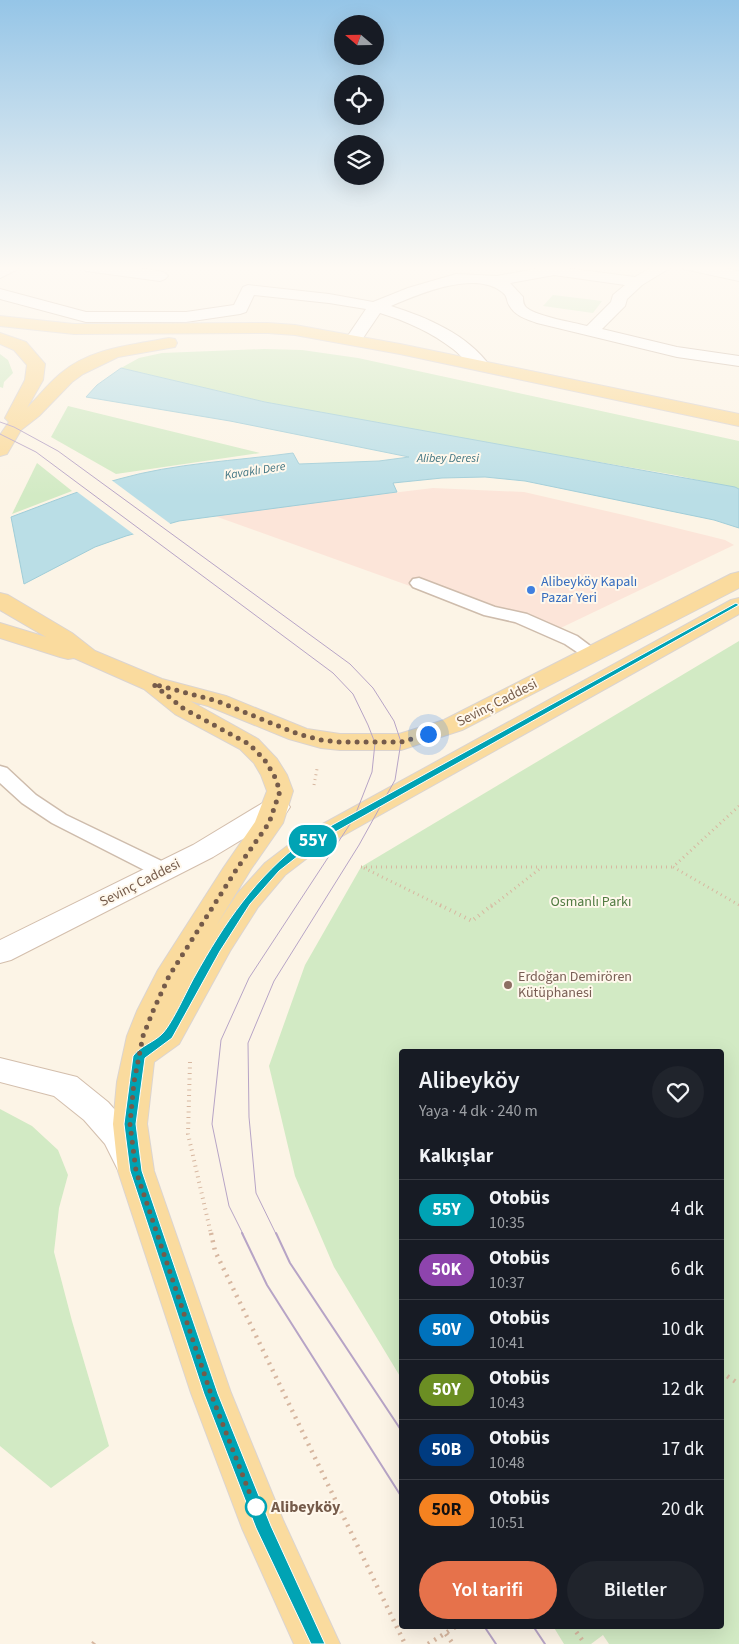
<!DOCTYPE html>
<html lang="tr">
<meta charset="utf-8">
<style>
body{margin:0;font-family:"Source Sans 3",sans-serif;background:#20242c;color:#f1f3f6;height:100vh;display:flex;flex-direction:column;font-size:19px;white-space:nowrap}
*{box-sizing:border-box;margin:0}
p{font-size:16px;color:#9ea1a6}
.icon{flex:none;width:28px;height:28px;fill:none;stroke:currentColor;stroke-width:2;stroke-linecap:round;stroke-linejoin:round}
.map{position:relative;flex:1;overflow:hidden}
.panel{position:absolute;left:399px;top:1049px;width:325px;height:580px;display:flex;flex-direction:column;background:#171b24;border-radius:5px;box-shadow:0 5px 20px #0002}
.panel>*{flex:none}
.badge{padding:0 10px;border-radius:16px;font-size:18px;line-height:32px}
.needle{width:32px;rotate:290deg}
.controls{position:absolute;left:334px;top:15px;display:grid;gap:10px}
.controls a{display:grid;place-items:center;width:50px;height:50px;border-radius:50%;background:#171b24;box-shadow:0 5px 20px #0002;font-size:25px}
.you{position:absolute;width:25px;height:25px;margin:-12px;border:4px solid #fff;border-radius:50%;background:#1a73e8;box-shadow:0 0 0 8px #1a73e833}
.map>.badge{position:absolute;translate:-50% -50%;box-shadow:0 0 0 2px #fff}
h2{padding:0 20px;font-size:19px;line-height:45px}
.round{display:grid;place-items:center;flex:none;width:52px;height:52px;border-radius:26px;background:#20242c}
.overview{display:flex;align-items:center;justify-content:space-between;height:85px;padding:0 20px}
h1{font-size:24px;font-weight:600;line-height:38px}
.cta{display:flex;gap:10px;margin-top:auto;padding:10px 20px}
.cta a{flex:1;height:58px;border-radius:30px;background:#e6724b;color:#fff;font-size:20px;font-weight:600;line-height:58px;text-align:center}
.cta a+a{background:#20242c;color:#f1f3f6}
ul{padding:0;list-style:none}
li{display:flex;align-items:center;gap:15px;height:60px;padding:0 20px;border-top:1px solid #363941}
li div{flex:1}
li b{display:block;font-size:19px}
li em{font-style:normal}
li .badge{min-width:55px;font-weight:700;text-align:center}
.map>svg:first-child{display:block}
.commercial{fill:#fce5d9}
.green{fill:#d2eac4}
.water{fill:#badee6;stroke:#a0cdd8}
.pier{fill:#fcf4e6}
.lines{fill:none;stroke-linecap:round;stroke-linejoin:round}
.service-casing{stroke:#cebcac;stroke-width:3}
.minor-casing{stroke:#cebcac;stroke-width:2}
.secondary-casing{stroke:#d3beac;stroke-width:2}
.primary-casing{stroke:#dbd4d0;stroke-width:2}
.path-far2{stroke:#d7b7a0;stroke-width:3;stroke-dasharray:1 4;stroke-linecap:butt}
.path-far1{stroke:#d7b7a0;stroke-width:4;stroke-dasharray:1 4.5;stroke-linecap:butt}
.path{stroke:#d7b7a0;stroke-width:4.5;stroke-dasharray:2 5.5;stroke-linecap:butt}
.service{fill:#fff;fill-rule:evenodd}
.minor{fill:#fff;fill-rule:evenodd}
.secondary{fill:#fff;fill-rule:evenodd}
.primary{fill:#fadb9e;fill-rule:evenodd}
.tram-far1{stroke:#b7a4c6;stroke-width:1}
.tram{stroke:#b7a4c6;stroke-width:2}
.line{fill:#00a3b4;stroke:#fff}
.walk{stroke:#755b4a;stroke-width:5;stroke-dasharray:0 9}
.shop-dot{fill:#3f7fe0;stroke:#fff8ec;stroke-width:2}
.education-dot{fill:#8d6e63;stroke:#fff8ec;stroke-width:2}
.stop-dot{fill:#fff;stroke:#00a3b4;stroke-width:2.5}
.labels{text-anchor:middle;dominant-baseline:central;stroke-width:4;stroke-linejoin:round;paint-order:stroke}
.far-water-label{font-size:12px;font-style:italic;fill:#417582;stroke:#fff8ec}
.shop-label{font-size:14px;fill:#366cbe;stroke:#fff8ec;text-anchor:start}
.street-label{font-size:14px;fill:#755b4a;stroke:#fff8ec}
.park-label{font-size:14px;fill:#517b42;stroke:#fff8ec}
.education-label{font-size:14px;fill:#785e54;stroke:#fff8ec;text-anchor:start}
.near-stop-label{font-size:16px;font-weight:bold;fill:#755b4a;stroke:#fff8ec;text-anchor:start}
</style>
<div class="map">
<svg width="739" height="1644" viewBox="0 0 739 1644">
<rect width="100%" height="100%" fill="#fcf4e6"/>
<polygon class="commercial" points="433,488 524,492 628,516 725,540 734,545 546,635 212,515"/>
<g class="green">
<polygon points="553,295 602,301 593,313 543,306"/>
<polygon points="264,349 302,350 358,358 739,441 739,489 675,475 440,435 265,402 121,368 139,358 162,353"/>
<polygon points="0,354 8,360 13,373 4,382 3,388 0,387"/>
<polygon points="68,406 260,453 116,474 51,437"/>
<polygon points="37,463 72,491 12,514"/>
<polygon points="739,641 739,1644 609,1644 603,1635 591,1644 564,1644 553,1626 721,1626 721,1051 401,1051 401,1378 334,1267 295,1176 269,1066 305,965 361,867"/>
<polygon points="0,1109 32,1126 58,1150 68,1175 59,1208 54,1252 72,1321 109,1446 51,1488 0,1446"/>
</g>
<path class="water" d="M121 368 265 402 735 487 739 489V528L714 520 525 481 485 477 442 478 393 483 397 492 179 521 126 536 95 547 24 584 11 517C46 504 82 489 119 479 175 463 235 461 293 453L299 464 379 461 409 457 230 421 86 397 97 385Z"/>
<polygon class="pier" points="110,479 172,525 136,536 76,491"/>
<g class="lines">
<defs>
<g id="service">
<polygon points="419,578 495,607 527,614 577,636 601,654 598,658 592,660 586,658 565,644 515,622 484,615 413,587 410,583 413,579"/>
<polygon points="0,766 7,768 36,795 66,815 172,866 175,871 172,876 164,878 156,876 52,823 22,803 0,783"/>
</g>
<g id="minor">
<polygon points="20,266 18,269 0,278 0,267"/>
<polygon points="79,266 122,266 160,271 165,273 168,276 165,279 160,281 86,271"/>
<path d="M550 266 635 277 654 266H673L642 285 627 299 625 306 602 329 677 347 739 356V366L677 357 537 323C526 319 515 316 509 305 506 300 508 296 502 292 475 270 419 294 391 306 426 317 467 334 490 366L487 370C472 373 464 357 453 349 431 332 406 321 380 313L359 344H347L345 340 366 309 329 303 254 295 246 312 240 314 186 322H86L0 299V289L86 312H186L234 305 243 287 248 285 329 294 373 302 408 288 456 274 497 276ZM554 275 625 285 613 295 611 302 587 326C572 322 539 317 527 308 523 305 523 301 523 297L510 283Z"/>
<polygon points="682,266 713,266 739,271 739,281 684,269"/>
</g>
<g id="secondary">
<polygon points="276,799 286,801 290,807 286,813 213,857 11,960 0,963 0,940 193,845 266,801"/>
<polygon points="0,1058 77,1077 108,1102 130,1127 150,1164 144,1174 132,1178 120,1174 105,1144 84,1120 54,1096 0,1082"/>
</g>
<g id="primary">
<polygon points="0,316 74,324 268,323 295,325 400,344 739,414 739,426 400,354 295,335 268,333 74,334 0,326"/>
<path d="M0 333 26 342 45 364 43 380 27 408C38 397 48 384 60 374 90 348 132 345 169 338L175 339 177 343 175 347 169 348 118 357 83 374 72 382 39 416 21 430 7 454 0 456V435L9 422 5 418 25 380 27 365 14 350 0 344Z"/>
<polygon points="739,572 739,588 462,730 401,750 340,750 321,748 289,739 208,706 190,701 258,739 277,759 287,775 293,791 283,823 251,869 216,926 237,894 265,863 299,837 731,600 739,598 739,614 319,849 285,875 258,907 230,951 179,1044 154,1062 147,1124 154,1171 231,1393 283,1520 340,1644 294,1644 242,1528 191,1393 118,1171 113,1124 117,1082 127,1036 137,1011 158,970 224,867 255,822 267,791 261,775 254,763 240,749 175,714 144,689 74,658 68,659 60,657 0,638 0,623 46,637 0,610 0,593 8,595 72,633 95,651 162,679 226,696 307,729 340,734 399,734 444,720 731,574"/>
</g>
</defs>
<use href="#service" class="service-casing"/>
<use href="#minor" class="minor-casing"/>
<use href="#secondary" class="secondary-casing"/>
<use href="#primary" class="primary-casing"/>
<g class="path-far2">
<polyline points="314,785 317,769"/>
<polyline points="739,806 673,867 739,905"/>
<polyline points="361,867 673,867"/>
<polyline points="364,868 443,907"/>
<polyline points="491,907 542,867"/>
</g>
<g class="path-far1">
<polyline points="440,905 472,921 492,905"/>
<polyline points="190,1062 188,1134 211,1234"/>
</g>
<g class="path">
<polyline points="211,1233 215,1251 405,1644"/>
<polyline points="721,1372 739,1384"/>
<polyline points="572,1626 585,1644"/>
<polyline points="446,1634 453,1644"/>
<polyline points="93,1644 96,1640"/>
<polyline points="428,1644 457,1626"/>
</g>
<use href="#service" class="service"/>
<use href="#minor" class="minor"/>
<use href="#secondary" class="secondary"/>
<use href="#primary" class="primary"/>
<g class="tram-far1">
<polyline points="0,422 14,427 58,451 350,664 373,688 394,721 401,742 395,780 359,845 274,981 248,1043 249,1117 256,1193 276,1234"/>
<polyline points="0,434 36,452 333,673 353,694 368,725 375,743 372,772 354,818 249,978 221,1040 212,1124 229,1206 243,1234"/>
</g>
<g class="tram">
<polyline points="242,1233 267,1285 401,1496"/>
<polyline points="276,1233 290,1263 401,1430"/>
<polyline points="484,1626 496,1644"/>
<polyline points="533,1626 545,1644"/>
</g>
</g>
<linearGradient id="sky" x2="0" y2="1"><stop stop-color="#95c5e7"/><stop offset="0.54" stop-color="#fefaf4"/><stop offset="1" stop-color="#fefaf4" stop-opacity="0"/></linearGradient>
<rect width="739" height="496" fill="url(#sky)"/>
<path class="line" d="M736 603 739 605 312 845 279 871 250 904 220 951 172 1038 145 1058 136 1124 142 1171 218 1394 271 1526 325 1644H311L256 1528 204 1394 130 1171 124 1124 133 1056C140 1046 155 1042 163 1033 173 1022 187 990 195 976 224 924 256 876 305 840Z"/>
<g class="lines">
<polyline class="walk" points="256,1507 257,1512 211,1394 136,1171 130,1124 134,1082 143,1036 153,1011 169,976 238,867 269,823 280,791 274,775 264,759 249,744 184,709 153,684 217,701 298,734 321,740 340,742 401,742 428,734"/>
</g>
<circle class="shop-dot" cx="531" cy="590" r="5"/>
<circle class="education-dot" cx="508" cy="985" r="5"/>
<circle class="stop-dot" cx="256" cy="1507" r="10"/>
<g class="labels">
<g class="far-water-label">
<text x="448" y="458">Alibey Deresi</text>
<text transform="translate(255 471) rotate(-9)">Kavaklı Dere</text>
</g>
<g class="shop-label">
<text x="541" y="582">Alibeyköy Kapalı<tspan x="541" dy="16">Pazar Yeri</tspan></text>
</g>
<g class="street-label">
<text transform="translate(497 703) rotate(-27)">Sevinç Caddesi</text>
<text transform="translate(140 883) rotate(-27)">Sevinç Caddesi</text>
</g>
<g class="park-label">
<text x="591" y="902">Osmanlı Parkı</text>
</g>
<g class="education-label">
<text x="518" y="977">Erdoğan Demirören<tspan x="518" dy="16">Kütüphanesi</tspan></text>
</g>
<g class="near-stop-label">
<text x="271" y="1507">Alibeyköy</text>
</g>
</g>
</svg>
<div class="controls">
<a><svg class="needle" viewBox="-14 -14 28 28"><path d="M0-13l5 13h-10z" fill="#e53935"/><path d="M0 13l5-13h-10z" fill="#9ea1a6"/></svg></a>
<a><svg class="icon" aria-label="locate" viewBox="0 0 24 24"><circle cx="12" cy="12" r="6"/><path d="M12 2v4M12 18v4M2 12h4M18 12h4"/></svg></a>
<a><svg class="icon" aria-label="layers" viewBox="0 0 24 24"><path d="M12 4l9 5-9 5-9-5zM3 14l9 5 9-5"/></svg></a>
</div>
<div class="you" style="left:428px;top:734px"></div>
<b class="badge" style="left:313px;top:841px;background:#00a3b4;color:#fff">55Y</b>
<section class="panel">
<div class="overview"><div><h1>Alibeyköy</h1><p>Yaya · 4 dk · 240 m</p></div><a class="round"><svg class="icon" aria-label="heart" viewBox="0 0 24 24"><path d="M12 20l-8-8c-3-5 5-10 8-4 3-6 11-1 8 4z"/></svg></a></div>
<h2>Kalkışlar</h2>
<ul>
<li><span class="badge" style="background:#00a3b4;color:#fff">55Y</span><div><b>Otobüs</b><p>10:35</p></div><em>4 dk</em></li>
<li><span class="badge" style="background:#8e44ad;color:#fff">50K</span><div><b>Otobüs</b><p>10:37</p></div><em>6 dk</em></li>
<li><span class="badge" style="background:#0072bc;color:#fff">50V</span><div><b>Otobüs</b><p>10:41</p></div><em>10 dk</em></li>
<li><span class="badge" style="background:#6b8e23;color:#fff">50Y</span><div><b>Otobüs</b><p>10:43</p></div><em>12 dk</em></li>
<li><span class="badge" style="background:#003b80;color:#fff">50B</span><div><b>Otobüs</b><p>10:48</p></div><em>17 dk</em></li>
<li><span class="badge" style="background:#f58220;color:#111">50R</span><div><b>Otobüs</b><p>10:51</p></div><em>20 dk</em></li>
</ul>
<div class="cta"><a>Yol tarifi</a><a>Biletler</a></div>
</section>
</div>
